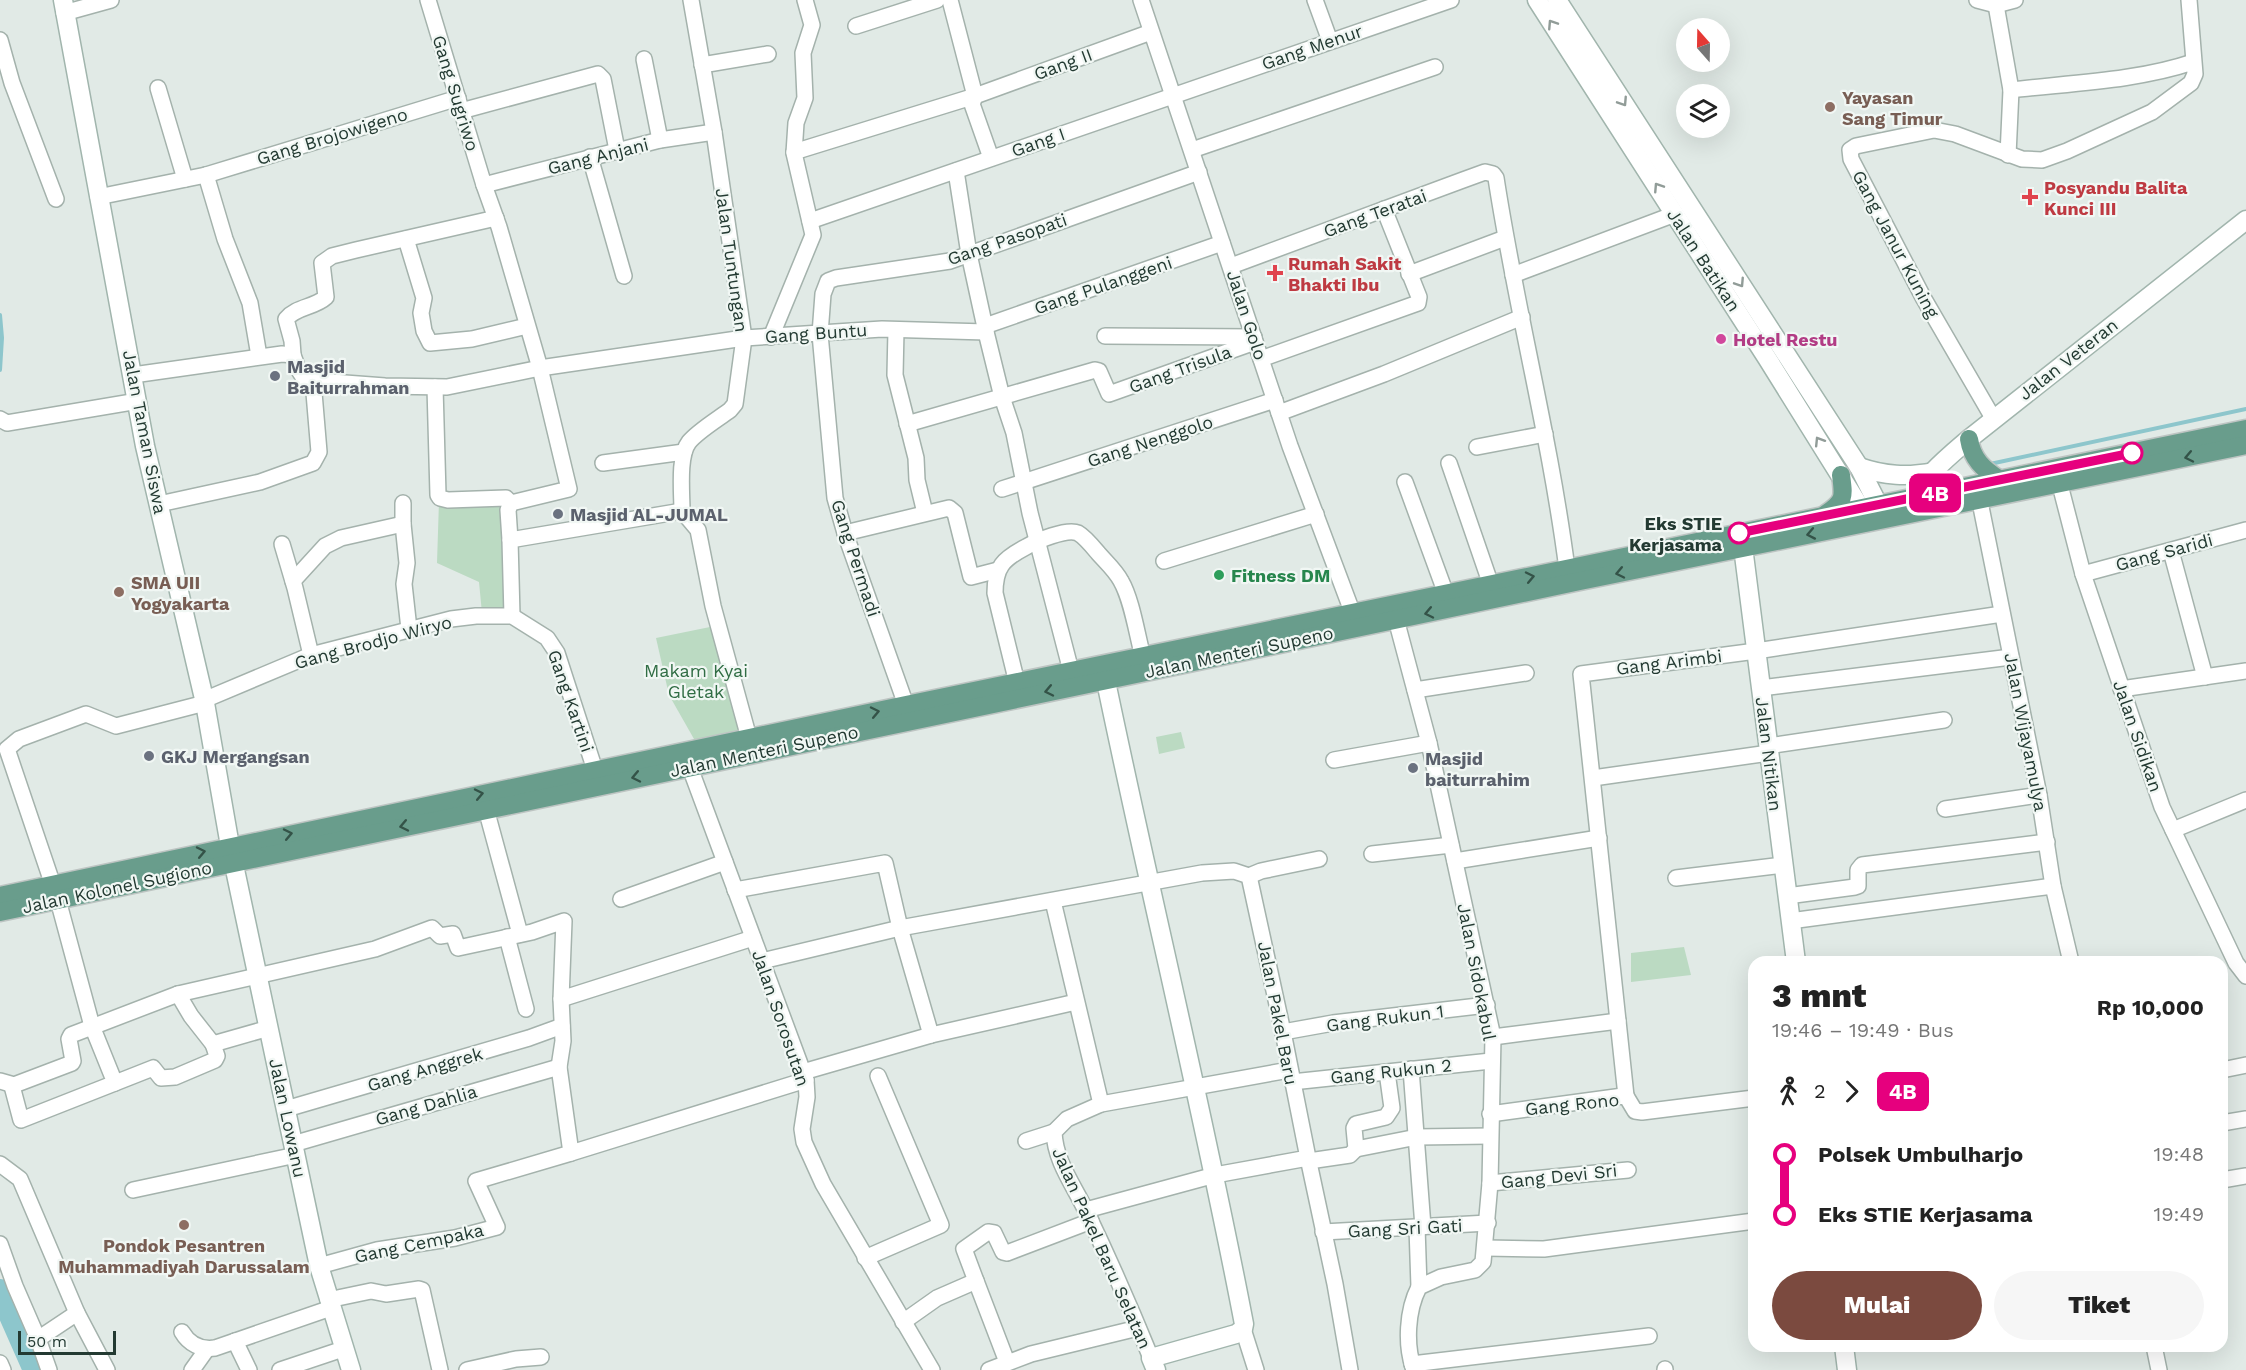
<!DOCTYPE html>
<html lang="id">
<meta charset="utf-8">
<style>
body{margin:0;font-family:"Work Sans",sans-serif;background:#f6f6f6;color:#222;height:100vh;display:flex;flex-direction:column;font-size:22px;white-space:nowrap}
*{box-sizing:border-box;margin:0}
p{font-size:20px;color:#767676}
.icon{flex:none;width:33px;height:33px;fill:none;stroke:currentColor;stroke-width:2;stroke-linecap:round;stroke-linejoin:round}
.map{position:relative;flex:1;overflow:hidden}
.panel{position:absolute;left:1748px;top:956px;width:480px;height:396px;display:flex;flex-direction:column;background:#fff;border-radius:18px;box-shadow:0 6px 24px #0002}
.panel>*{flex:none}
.badge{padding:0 12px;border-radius:9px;font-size:21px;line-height:39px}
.needle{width:39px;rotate:340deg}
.tools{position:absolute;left:1676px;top:18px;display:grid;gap:12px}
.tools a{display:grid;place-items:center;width:54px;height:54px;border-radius:50%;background:#fff;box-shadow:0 6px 24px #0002;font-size:30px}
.scale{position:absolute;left:18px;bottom:15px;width:98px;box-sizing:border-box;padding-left:6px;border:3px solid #233a32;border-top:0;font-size:16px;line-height:21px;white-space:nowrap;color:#233a32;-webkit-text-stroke:4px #f1f7f4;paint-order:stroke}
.map>.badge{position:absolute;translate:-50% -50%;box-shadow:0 0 0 3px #fff}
.legs{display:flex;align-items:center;gap:9px;height:66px;padding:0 24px;font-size:20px}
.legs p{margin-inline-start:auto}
.headline{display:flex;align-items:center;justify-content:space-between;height:102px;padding:0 24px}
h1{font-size:33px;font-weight:800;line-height:45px}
.button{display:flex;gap:12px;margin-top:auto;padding:12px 24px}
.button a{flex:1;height:69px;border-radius:36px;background:#7b4a3f;color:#fff;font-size:24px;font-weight:800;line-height:69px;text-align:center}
.button a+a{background:#f6f6f6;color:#222}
ul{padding:0 24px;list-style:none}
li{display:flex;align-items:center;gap:21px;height:60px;font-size:22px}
li i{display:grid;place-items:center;width:9px;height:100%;margin:0 8px;background:currentColor}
li i::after{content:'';width:15px;height:15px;margin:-8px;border:4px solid;border-radius:50%;background:#fff}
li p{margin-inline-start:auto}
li:first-child i{background:linear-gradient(#0000 50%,currentColor 0)}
li:last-child i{background:linear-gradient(currentColor 50%,#0000 0)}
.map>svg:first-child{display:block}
.green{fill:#bbdac2}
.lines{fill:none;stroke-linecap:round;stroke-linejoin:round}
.stream{stroke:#8dc6cc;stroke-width:4}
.river{stroke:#8dc6cc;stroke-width:24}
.street-casing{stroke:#a4b2ac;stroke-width:18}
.secondary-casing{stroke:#a1b5ad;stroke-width:21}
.primary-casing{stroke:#bdc4c2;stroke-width:21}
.street{stroke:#fff;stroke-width:15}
.secondary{stroke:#fff;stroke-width:18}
.primary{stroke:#699d8c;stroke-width:18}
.oneway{stroke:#919c98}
.oneway2{stroke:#345348}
.line-1-casing{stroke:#fff;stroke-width:14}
.line-1{stroke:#e6007e;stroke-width:9}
.education-dot{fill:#8d6e63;stroke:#f1f7f4;stroke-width:2}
.health-dot{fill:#e0444e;stroke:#f1f7f4;stroke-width:2}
.hotel-dot{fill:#d1479c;stroke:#f1f7f4;stroke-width:2}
.worship-dot{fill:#6b7280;stroke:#f1f7f4;stroke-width:2}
.stop-1-dot{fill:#fff;stroke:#e6007e;stroke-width:3}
.leisure-dot{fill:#2e9e5b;stroke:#f1f7f4;stroke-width:2}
.labels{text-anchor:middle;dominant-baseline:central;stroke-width:4.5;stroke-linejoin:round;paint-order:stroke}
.street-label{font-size:18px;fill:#233a32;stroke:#f1f7f4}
.education-label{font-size:18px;font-weight:bold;fill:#785e54;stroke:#f1f7f4;text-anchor:start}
.health-label{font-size:18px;font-weight:bold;fill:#be3a42;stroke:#f1f7f4;text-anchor:start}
.hotel-label{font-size:18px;font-weight:bold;fill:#b23c85;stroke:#f1f7f4;text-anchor:start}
.worship-label{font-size:18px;font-weight:bold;fill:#5b616d;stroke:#f1f7f4;text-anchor:start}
.stop-label{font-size:18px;font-weight:bold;fill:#233a32;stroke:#f1f7f4;text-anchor:end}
.leisure-label{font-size:18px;font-weight:bold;fill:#27864d;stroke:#f1f7f4;text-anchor:start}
.park-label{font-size:18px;fill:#306d44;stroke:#f1f7f4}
</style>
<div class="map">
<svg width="2246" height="1370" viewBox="0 0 2246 1370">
<rect width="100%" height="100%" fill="#e1eae6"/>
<g class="green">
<polygon points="504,500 507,611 482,613 479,582 437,563 439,501"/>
<polygon points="710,627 745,735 698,746 669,695 656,638"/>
<polygon points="1181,732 1185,748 1159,754 1156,737"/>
<polygon points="1684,947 1691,975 1631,982 1631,953"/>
</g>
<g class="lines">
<g class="stream">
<polyline points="0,315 2,338 0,370"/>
<polyline points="1778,358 1793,382"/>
<polyline points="1990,464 2246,409"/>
</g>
<polyline class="river" points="0,1291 35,1370"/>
<defs>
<g id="street">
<polyline points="428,0 484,185 499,227 540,368 569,489 511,503 508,510 510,540"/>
<path d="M691 0 714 132 744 338 735 404 730 410C718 419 698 431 689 442 678 456 682 493 682 511L698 530 713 606 749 738"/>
<polyline points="950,0 975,96 972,104 991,158"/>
<polyline points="1141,0 1290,446 1356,622"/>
<polyline points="1315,0 1330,41"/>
<polyline points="1977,0 1996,5 2015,0"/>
<polyline points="1996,5 2011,90 2008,155"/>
<polyline points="64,13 111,0"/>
<polyline points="856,26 937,0"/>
<polyline points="0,40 12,83 56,199"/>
<polyline points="644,59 660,140"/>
<polyline points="702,65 768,54"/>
<polyline points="158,88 185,179"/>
<path d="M2011 90C2070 83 2137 81 2193 62"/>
<polyline points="461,111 598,74 603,79 617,150"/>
<polyline points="1192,150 1435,67"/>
<polyline points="794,152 975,96 1151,32"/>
<polyline points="590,157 624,276"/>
<polyline points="956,171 969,254 986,332 1002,397 1014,433 1030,513 1071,671"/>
<polyline points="206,175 225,239 250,303 259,356"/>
<polyline points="484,185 660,140 714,132"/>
<polyline points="98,197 206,175 458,98"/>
<polyline points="810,221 1451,0"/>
<polyline points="406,239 424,298 421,313 424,331 430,343 472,339 527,326"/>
<path d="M1231 266 1463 180 1485 172 1493 174 1496 178C1516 309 1550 437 1567 569"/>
<polyline points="1409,274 1505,238"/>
<polyline points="1513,275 1675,214"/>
<polyline points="985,326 1222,243"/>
<polyline points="896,330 895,375 916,458 917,480 925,513"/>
<polyline points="1105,336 1254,337"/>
<polyline points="771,337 813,235 794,153 796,123 805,98 803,53 812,25 805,0"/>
<path d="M293 355 292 341 286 319C297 306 314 308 326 297L322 263 332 256 356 250 496 218"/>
<polyline points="1261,359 1418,303 1419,297 1384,209"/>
<polyline points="133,375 282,354 293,355 298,369 305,380 385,386 447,387 540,368 744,338 882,329 986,332"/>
<polyline points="435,387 438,495 440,498 448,500 506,498 511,503"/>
<polyline points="1279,413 1384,374 1522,317"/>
<polyline points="1993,418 1924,299 1851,159 1850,150 1856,146 1934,130 1955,134 2022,159 2042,160 2067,151 2152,112 2191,83 2195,74 2189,0"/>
<polyline points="0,419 7,423 138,401"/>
<polyline points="907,424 1095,370 1099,371 1109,394 1255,342"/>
<polyline points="1477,447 1545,434"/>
<polyline points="603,463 684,452"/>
<polyline points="1449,463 1491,585"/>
<polyline points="1405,482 1446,594"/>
<polyline points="2060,485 2083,574 2162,807 2236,963 2246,976"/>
<polyline points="1002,489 1275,400"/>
<polyline points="1980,502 2039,795 2053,886 2071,962"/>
<polyline points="403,503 403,524 407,563 404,584 409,629"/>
<polyline points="159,504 260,482 313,463 319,452 313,381"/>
<polyline points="845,533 949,508 955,513 971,577 998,570"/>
<polyline points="282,544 295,588 311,655"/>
<polyline points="2171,551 2205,677"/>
<polyline points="1164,561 1316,514"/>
<polyline points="2083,574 2246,530"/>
<polyline points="293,581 325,546 341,538 403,524"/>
<path d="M1393 608 1429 743 1493 1037 1490 1183 1483 1262 1475 1270 1441 1277 1419 1287C1407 1310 1405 1345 1414 1370"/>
<polyline points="512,616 510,540 682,511"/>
<path d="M1017 683 995 593C995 567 1003 559 1026 547 1036 541 1067 528 1078 533 1085 537 1093 547 1098 553 1106 562 1116 571 1121 581 1132 600 1137 635 1143 657"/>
<polyline points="1761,688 2011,657"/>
<polyline points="2121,689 2246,671"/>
<polyline points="1415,690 1526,673"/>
<polyline points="204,700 311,655 451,619 476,616 512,616 547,638 557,653 595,770"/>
<polyline points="906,705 845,533 835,498 820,334 823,294 828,281 836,278 950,261 1199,172"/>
<polyline points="1768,746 1944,720"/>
<polyline points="686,757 806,1080 807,1097 802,1129 804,1142 823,1184 932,1370"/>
<polyline points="1334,760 1429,743"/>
<polyline points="1593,778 1769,753"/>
<polyline points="486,809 520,934"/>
<polyline points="1945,809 2039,795"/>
<polyline points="2173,830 2246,800"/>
<polyline points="1372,854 1451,845"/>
<polyline points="1455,861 1599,838"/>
<polyline points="1249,876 1261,871 1319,859"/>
<polyline points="1676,878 1783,865"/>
<polyline points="735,890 885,863 900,928 931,1035"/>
<polyline points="1787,896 1855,887 1858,886 1858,870 1862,865 2047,842"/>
<polyline points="621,899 725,862"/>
<polyline points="1053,901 1101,1104"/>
<polyline points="1790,921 2053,886"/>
<polyline points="507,937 526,1009"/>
<polyline points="762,961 900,928 1202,873 1234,871 1249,876 1283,1032 1308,1158 1215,1175 1086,1210"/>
<polyline points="178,994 191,1016 213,1044"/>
<polyline points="561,999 753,938"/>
<polyline points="1283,1032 1333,1023 1487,1005"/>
<polyline points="1493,1037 1618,1021"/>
<polyline points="1411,1069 1423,1227"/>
<polyline points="2222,1070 2246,1065"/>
<polyline points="803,1072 931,1035 1076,1002"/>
<polyline points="0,1081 14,1085 72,1063 73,1061 69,1039 71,1035 178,994 375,949 432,928 440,936 453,934 458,948 532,932 564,921 561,999 563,1041 559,1067 571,1153 476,1181 497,1227 455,1238 377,1250 319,1266"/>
<polyline points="1292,1082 1491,1061"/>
<polyline points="115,1083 153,1068 161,1078 175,1077 215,1060 217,1056 213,1044 269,1028"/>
<polyline points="12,1086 21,1120 115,1083 92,1026 58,900 7,749 19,739 86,714 116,726 205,703"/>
<polyline points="1626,1096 1581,674 1756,651 2002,614"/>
<polyline points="286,1109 529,1038 562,1026"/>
<polyline points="1490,1114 1623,1096 1626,1096 1635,1111 1642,1112 1754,1098"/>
<polyline points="2222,1123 2246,1119"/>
<polyline points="1026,1141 1054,1132"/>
<polyline points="293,1144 559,1067"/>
<polyline points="1356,1149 1417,1137 1490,1136"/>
<polyline points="571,1153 806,1080"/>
<polyline points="1308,1158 1335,1284 1350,1370"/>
<polyline points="1309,1161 1350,1155 1356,1149 1354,1128 1356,1124 1386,1117 1392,1108 1387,1072"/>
<polyline points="0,1164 20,1179 77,1313 107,1370"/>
<polyline points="2222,1180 2246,1176"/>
<polyline points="1490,1183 1628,1170"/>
<polyline points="133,1190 296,1155"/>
<polyline points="1417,1227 1419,1287"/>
<polyline points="1323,1232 1488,1223"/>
<polyline points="0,1244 15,1286 38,1339"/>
<polyline points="1486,1248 1544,1249 1754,1221"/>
<polyline points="865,1258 941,1225 878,1076"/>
<polyline points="976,1281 1007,1362"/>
<polyline points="328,1300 371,1291 386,1294 419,1289 422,1290 440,1370"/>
<polyline points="903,1322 937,1298 976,1281 964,1249 988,1232 994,1233 1003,1252 1007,1253 1091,1221"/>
<polyline points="1243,1329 1256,1370"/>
<path d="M182 1332C189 1344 201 1350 215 1348L331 1308"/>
<polyline points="235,1341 249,1370"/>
<polyline points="2154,1346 2159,1370"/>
<path d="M1151 1358C1131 1309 1110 1261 1087 1213 1075 1187 1055 1162 1054 1132L1067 1119 1101 1104 1289 1070"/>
<polyline points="0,1363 3,1370"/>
<polyline points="1412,1364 1649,1336"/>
<polyline points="1665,1369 1665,1370"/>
<polyline points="49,1370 38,1339 77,1313"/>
<polyline points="192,1370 207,1349"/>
<polyline points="280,1370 343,1349"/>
<polyline points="467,1370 516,1359 541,1357"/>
<polyline points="989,1370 1031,1354 1138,1328"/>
</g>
<g id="secondary">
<polyline points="63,0 145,446 205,703 230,846 319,1266 351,1370"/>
<polyline points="1537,0 1767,358 1868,520"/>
<polyline points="1557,0 1859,467 1885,518"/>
<path d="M1859 467C1885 476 1907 477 1934 472"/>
<path d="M1910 507C1919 480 1948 457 1969 439L2246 220"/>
<polyline points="1743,547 1796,962"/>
<path d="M1103 667C1148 886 1202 1104 1244 1324L1243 1329 1236 1334 1151 1358 1156 1370"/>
<polyline points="1844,1346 1847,1370"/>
</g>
<g id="primary">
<path d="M1969 439C1972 459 1983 469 2000 480"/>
<path d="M1826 514C1845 501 1844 497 1841 475"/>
<polyline points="0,896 906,705 2246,429"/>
<path d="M0 912C526 801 1053 691 1580 581 1802 535 2024 492 2246 445"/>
</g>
</defs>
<use href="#street" class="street-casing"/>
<use href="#secondary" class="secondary-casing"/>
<use href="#primary" class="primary-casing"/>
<use href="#street" class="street"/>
<use href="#secondary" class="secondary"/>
<use href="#primary" class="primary"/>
</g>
<defs><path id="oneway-chevron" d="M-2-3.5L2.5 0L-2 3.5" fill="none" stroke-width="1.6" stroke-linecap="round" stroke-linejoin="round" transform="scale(1.5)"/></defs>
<g class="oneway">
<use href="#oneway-chevron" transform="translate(1552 24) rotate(-123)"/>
<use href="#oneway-chevron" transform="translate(1623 102) rotate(57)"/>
<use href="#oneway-chevron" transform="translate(1658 187) rotate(-123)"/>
<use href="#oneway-chevron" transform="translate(1740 283) rotate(57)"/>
<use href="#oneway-chevron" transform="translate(1819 441) rotate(-122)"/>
</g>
<g class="oneway2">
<use href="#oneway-chevron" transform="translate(2189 457) rotate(168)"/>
<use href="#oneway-chevron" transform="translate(1811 534) rotate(169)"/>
<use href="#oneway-chevron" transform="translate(1620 573) rotate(168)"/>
<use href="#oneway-chevron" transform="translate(1530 577) rotate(-12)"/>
<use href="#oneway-chevron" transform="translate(1429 613) rotate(168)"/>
<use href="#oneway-chevron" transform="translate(1049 691) rotate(168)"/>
<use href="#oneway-chevron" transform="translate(875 712) rotate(-12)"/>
<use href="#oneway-chevron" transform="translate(636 777) rotate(168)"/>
<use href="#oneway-chevron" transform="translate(479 794) rotate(-12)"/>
<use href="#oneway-chevron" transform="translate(404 826) rotate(168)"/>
<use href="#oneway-chevron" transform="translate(288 834) rotate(-12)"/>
<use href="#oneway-chevron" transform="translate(201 852) rotate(-12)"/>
</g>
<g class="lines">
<defs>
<polyline id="line-1" points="1739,533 2132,453"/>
</defs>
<use href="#line-1" class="line-1-casing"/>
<use href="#line-1" class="line-1"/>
</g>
<g class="education-dot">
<circle cx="1830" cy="107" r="6"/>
<circle cx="119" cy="592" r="6"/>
<circle cx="184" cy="1225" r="6"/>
</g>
<g class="health-dot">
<path d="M2027 188h6v6h6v6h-6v6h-6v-6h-6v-6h6z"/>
<path d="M1272 264h6v6h6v6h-6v6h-6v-6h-6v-6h6z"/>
</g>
<circle class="hotel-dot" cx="1721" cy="339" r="6"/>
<g class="worship-dot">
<circle cx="275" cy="376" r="6"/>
<circle cx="558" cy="514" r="6"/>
<circle cx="149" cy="756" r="6"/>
<circle cx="1413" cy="768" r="6"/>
</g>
<g class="stop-1-dot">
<circle cx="2132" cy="453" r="10"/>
<circle cx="1739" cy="533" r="10"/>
</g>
<circle class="leisure-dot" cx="1219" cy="575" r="6"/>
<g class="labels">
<g class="street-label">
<text transform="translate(1312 47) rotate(-19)">Gang Menur</text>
<text transform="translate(1063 64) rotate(-20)">Gang II</text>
<text transform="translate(456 93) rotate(73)">Gang Sugriwo</text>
<text transform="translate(332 136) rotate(-17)">Gang Brojowigeno</text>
<text transform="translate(1038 142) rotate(-19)">Gang I</text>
<text transform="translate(598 156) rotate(-14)">Gang Anjani</text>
<text transform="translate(1375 213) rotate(-20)">Gang Teratai</text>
<text transform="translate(1007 239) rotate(-19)">Gang Pasopati</text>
<text transform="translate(1896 244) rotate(62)">Gang Janur Kuning</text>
<text transform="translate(732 260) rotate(82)">Jalan Tuntungan</text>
<text transform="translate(1704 260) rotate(57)">Jalan Batikan</text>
<text transform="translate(1103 285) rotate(-19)">Gang Pulanggeni</text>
<text transform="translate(1247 315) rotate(72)">Jalan Golo</text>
<text transform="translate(816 333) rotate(-4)">Gang Buntu</text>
<text transform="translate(2068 359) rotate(-38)">Jalan Veteran</text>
<text transform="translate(1180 369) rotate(-20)">Gang Trisula</text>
<text transform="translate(145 432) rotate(79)">Jalan Taman Siswa</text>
<text transform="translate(1150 441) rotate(-18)">Gang Nenggolo</text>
<text transform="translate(2164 552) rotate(-15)">Gang Saridi</text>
<text transform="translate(856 558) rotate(72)">Gang Permadi</text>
<text transform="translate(373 642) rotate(-15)">Gang Brodjo Wiryo</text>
<text transform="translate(1239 652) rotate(-12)">Jalan Menteri Supeno</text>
<text transform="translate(1669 662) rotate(-7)">Gang Arimbi</text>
<text transform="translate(571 701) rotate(71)">Gang Kartini</text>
<text transform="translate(2026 732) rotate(79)">Jalan Wijayamulya</text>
<text transform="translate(2138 736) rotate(71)">Jalan Sidikan</text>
<text transform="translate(764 751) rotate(-12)">Jalan Menteri Supeno</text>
<text transform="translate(1769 754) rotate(83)">Jalan Nitikan</text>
<text transform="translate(117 887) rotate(-12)">Jalan Kolonel Sugiono</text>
<text transform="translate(1477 972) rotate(79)">Jalan Sidokabul</text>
<text transform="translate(1278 1013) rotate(79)">Jalan Pakel Baru</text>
<text transform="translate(781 1018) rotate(71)">Jalan Sorosutan</text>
<text transform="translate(1385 1018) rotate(-7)">Gang Rukun 1</text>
<text transform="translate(425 1069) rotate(-16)">Gang Anggrek</text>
<text transform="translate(1391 1071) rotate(-6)">Gang Rukun 2</text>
<text transform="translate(1572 1104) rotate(-6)">Gang Rono</text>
<text transform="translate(426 1105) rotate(-16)">Gang Dahlia</text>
<text transform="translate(288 1118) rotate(78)">Jalan Lowanu</text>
<text transform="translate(1559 1176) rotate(-6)">Gang Devi Sri</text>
<text transform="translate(1405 1228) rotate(-3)">Gang Sri Gati</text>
<text transform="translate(419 1243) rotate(-12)">Gang Cempaka</text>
<text transform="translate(1102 1248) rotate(66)">Jalan Pakel Baru Selatan</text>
</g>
<g class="education-label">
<text x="1842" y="97">Yayasan<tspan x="1842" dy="21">Sang Timur</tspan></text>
<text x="131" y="582">SMA UII<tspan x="131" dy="21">Yogyakarta</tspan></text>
<text x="184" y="1245" text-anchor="middle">Pondok Pesantren<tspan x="184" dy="21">Muhammadiyah Darussalam</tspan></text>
</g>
<g class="health-label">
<text x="2044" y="187">Posyandu Balita<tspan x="2044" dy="21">Kunci III</tspan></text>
<text x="1288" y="263">Rumah Sakit<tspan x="1288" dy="21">Bhakti Ibu</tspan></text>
</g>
<g class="hotel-label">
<text x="1733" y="339">Hotel Restu</text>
</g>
<g class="worship-label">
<text x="287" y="366">Masjid<tspan x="287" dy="21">Baiturrahman</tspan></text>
<text x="570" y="514">Masjid AL-JUMAL</text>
<text x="161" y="756">GKJ Mergangsan</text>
<text x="1425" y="758">Masjid<tspan x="1425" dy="21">baiturrahim</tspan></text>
</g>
<g class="stop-label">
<text x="1722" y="523">Eks STIE<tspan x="1722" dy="21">Kerjasama</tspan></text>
</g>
<g class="leisure-label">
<text x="1231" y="575">Fitness DM</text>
</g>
<g class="park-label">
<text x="696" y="670">Makam Kyai<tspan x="696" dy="21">Gletak</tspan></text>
</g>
</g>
</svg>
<div class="tools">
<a><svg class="needle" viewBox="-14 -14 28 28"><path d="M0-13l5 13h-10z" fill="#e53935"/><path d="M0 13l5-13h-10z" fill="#767676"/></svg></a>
<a><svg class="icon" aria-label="layers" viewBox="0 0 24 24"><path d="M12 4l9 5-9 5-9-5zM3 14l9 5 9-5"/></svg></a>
</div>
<div class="scale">50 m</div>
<b class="badge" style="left:1935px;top:493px;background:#e6007e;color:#fff">4B</b>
<section class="panel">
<div class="headline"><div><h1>3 mnt</h1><p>19:46 – 19:49 · Bus</p></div><b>Rp 10,000</b></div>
<div class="legs"><svg class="icon" aria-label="walk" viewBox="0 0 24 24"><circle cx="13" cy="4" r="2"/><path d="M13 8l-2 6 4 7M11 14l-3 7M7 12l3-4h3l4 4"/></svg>2<svg class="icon" aria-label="forward" viewBox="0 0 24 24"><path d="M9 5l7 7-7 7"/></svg><b class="badge" style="background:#e6007e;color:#fff">4B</b></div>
<ul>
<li><i style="color:#e6007e"></i><b>Polsek Umbulharjo</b><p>19:48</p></li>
<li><i style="color:#e6007e"></i><b>Eks STIE Kerjasama</b><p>19:49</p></li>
</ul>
<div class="button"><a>Mulai</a><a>Tiket</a></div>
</section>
</div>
